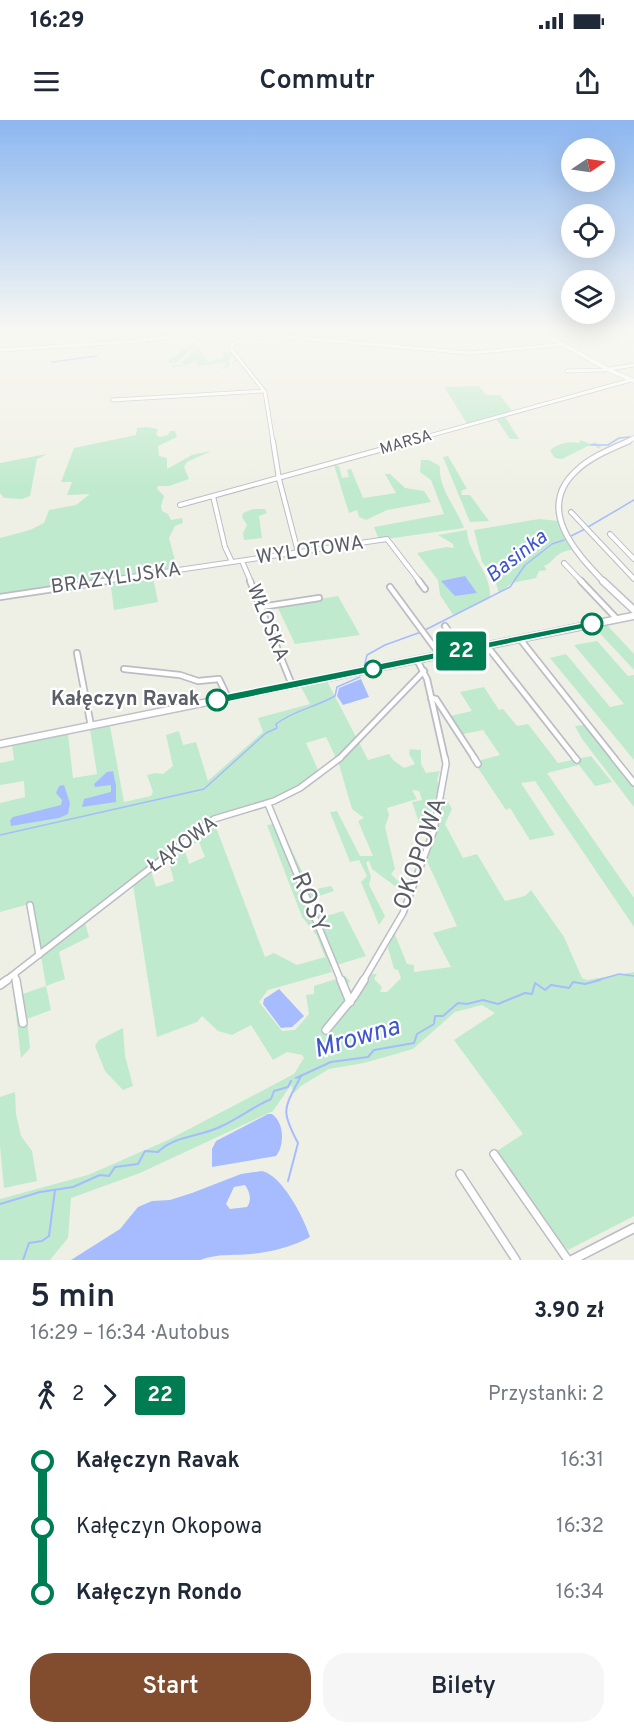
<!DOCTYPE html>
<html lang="pl">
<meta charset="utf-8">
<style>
body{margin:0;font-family:Overpass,sans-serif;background:#f6f6f7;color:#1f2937;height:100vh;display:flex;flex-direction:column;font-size:22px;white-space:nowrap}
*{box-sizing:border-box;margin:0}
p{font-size:20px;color:#747a83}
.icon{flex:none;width:33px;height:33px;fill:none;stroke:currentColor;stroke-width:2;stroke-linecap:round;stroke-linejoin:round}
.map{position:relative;height:1140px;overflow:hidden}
.sheet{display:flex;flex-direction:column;background:#fff;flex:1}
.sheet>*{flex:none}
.badge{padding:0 12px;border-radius:4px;font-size:21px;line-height:39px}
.needle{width:39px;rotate:77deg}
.controls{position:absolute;left:561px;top:18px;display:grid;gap:12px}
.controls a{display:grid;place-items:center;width:54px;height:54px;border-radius:50%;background:#fff;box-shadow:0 6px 24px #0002;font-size:30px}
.map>.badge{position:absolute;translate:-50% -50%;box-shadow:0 0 0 3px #fff}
.legs{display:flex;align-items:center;gap:9px;height:66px;padding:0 30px;font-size:20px}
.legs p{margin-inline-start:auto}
.head{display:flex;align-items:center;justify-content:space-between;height:102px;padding:0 30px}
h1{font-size:33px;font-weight:600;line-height:45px}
.cta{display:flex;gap:12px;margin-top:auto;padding:12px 30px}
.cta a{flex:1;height:69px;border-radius:24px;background:#814d2e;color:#fff;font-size:24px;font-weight:600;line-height:69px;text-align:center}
.cta a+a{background:#f6f6f7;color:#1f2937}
ul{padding:0 30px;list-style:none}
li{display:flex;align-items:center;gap:21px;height:66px;font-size:22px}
li i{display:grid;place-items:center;width:9px;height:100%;margin:0 8px;background:currentColor}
li i::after{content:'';width:15px;height:15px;margin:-8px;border:4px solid;border-radius:50%;background:#fff}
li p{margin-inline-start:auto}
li:first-child i{background:linear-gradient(#0000 50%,currentColor 0)}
li:last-child i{background:linear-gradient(currentColor 50%,#0000 0)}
.status{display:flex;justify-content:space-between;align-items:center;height:42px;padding:0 30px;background:#fff;direction:ltr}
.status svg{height:16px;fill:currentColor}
header{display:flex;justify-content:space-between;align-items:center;height:78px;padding:0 30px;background:#fff;font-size:27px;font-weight:600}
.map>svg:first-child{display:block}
.green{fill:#bfeacd}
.water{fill:#a6bcff;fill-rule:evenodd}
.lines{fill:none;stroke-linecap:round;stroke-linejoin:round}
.stream-far1{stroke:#a6bcff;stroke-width:1.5}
.stream{stroke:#a6bcff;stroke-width:2}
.minor-far4-casing{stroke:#bcbcc5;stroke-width:4.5}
.minor-far3-casing{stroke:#bcbcc5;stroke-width:6}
.minor-far2-casing{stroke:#bcbcc5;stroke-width:8}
.minor-far1-casing{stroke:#bcbcc5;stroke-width:8}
.minor-casing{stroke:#bcbcc5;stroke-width:10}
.tertiary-far1-casing{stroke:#bcbcc5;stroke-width:4.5}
.tertiary-casing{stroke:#bcbcc5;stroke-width:11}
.secondary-far2-casing{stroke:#bfc0c9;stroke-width:5}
.secondary-far1-casing{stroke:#bfc0c9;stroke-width:7}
.secondary-casing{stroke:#bfc0c9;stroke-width:9}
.minor-far4{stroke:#fff;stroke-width:3}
.minor-far3{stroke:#fff;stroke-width:4}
.minor-far2{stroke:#fff;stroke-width:4.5}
.minor-far1{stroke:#fff;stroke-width:5}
.minor{stroke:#fff;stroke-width:7}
.tertiary-far1{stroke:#fff;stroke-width:3}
.tertiary{stroke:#fff;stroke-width:8}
.secondary-far2{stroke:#fff;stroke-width:4}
.secondary-far1{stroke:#fff;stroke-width:4.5}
.secondary{stroke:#fff;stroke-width:6}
.line-1{fill:#007c52;stroke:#fff;stroke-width:1.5}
.stop-1-dot{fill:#fff;stroke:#007c52;stroke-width:3}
.labels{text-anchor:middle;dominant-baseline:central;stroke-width:4.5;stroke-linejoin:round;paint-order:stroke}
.far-street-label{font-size:16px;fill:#5c5e67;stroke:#fff}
.street-label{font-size:20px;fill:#5c5e67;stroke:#fff}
.stop-label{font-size:20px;font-weight:bold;fill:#5c5e67;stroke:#fff;text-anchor:end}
.water-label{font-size:21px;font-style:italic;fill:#3d55ce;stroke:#fff}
.near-street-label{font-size:24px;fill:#5c5e67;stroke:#fff}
.near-water-label{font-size:26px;font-style:italic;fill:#3d55ce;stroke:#fff}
</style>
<div class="status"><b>16:29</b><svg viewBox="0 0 49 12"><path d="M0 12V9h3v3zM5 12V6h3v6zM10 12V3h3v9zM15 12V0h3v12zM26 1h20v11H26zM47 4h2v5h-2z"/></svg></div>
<header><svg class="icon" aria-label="menu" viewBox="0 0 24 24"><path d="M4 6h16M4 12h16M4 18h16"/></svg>Commutr<svg class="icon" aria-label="share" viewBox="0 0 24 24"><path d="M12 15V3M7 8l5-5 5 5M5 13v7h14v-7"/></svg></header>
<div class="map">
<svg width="634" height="1140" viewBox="0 0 634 1140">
<rect width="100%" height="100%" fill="#eff0e5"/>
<g class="green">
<polygon points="193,222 208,242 224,238 222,231 231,232 238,241 233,243 235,238 230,237 229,246 221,251 227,242 199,246 195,244 198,241 197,240 190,244 172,248 172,245 182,245 182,242 196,231 195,228 193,227 177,242 170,243 167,241 181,232 180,229 190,228 188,224"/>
<polygon points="479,266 486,275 500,275 513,292 504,295 519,319 510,319 495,297 468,305 444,267"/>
<polygon points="146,307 158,309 156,314 159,317 168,315 170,311 175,311 177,317 158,326 159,336 167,338 167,349 192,335 211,331 187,342 184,347 189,359 169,366 158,366 157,369 164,376 161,386 162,391 168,394 171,400 182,398 183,403 175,406 169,418 177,448 152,453 158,482 114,490 110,460 0,476 0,418 30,410 44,403 49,390 76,385 90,374 67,375 72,362 61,362 74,328 136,315 137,308"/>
<path d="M580 320 591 324 595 322 601 327 598 329 596 326H588L562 339 555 338 550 331C557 323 570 321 580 323Z"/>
<polygon points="47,334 37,339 30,376 22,379 4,378 0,373 0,343"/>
<polygon points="448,336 467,369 462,370 461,375 470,375 489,401 470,402 443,337"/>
<path d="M421 340H429L440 346C438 368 456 387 464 408L379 420 374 407 444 394 431 360 420 352Z"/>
<polygon points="334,345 339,346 342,358 349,357 347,350 351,349 363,378 396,373 385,354 390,354 405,368 424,371 431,382 387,390 366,400 359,397 357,390 349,393"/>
<polygon points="265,389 267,393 259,396 262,418 244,420 243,413 247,405 242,397 243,393 253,389"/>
<path d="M539 399 558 401 575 432 571 430C554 432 554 443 544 446L547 450 539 451 536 458 512 463 499 473 494 457 482 442 474 410Z"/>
<path d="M467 410C467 433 492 453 490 478L454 496 440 475 438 460 417 433 446 427 454 428 453 424 438 415Z"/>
<polygon points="338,476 360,515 295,524 277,486"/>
<polygon points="607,505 634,534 634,550 594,507"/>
<polygon points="597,521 628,556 634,555 634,640 550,538 566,534 610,587 624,584 574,525"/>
<polygon points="327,561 357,619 337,640 326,617 306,623 319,652 299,666 266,682 219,694 95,787 41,830 33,783 0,792 0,683 25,677 24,661 0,665 0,643 14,640 12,625 68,614 73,658 97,654 90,609 110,606 124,682 151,676 153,672 147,655 155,653 163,654 173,646 166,615 179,611 183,625 196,622 208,661 263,612 258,598 310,584 301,567"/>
<polygon points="484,567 499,590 503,589 517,606 528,604 558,643 591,636 612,662 595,666 579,645 547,653 634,778 634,807 535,661 521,663 555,715 530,720 510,688 506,690 474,642 500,635 483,610 458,615 446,597 472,591 460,572"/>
<polygon points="584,605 634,668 634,687 582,619 575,606"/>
<polygon points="359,622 368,640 389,634 393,640 404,648 415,644 409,634 410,629 421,630 421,644 426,653 440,651 437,659 439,666 427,705 420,705 412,682 422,680 419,671 412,670 417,679 387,688 389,695 385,707 395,749 391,754 402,765 395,766 372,749 369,741 366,742 371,757 369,765 385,796 379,805 361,762 367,756 359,740 350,742 330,692 337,691 360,736 373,736 358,701 364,698 352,689 338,641"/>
<polygon points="445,677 452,689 445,704 463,738 477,734 505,781 525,776 531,770 564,817 582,858 587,860 634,852 634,1096 568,1130 564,1126 497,1031 523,1014 454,920 495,893 482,885 455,892 413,929 364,943 329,949 301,966 294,973 291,965 273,991 140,1053 71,1078 68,1118 50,1140 0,1140 0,1079 88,1055 168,1020 294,954 304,938 302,935 287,932 273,940 251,905 232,915 218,911 202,896 197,902 157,917 133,765 151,751 156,767 174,761 168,739 184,728 189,744 205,737 199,722 183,727 214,702 265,837 274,833 297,845 325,837 317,816 302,797 267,705 273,704 283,712 311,770 331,766 334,771 316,777 323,797 343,791 366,836 330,847 332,852 268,870 259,882 282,911 295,910 309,894 306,875 314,874 314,866 345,856 350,861 346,867 349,873 351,870 363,868 372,854 377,854 374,859 382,867 380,872 387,872 401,858 398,850 394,849 388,828 394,812 407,844 414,845 414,852 451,847 433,813 457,806 426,739 438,706"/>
<polygon points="84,799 89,817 59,832 65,859 46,866 51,890 27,899 30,928 21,938 14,877 46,866 41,836"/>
<polygon points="123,908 125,936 133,966 123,970 105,951 95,926 99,920"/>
<polygon points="15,972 16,994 21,1016 32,1031 37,1061 4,1068 0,1026 0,977"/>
</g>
<g class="water">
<polygon points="465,456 477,473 455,476 441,461"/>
<polygon points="361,559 369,577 343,585 337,576 339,568"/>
<polygon points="113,651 116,666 116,682 82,687 84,679 111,672 111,665 95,667 94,664 107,652"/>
<polygon points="64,665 70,683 68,694 59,698 11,706 10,700 13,697 61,685 62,680 56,673 59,666"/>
<polygon points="279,869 304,896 292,907 281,908 263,884 264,879"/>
<path d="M268 994H272C284 1002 285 1025 276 1036L212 1047V1029L216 1021Z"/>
<path d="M262 1051C282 1055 304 1098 310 1117 293 1127 270 1132 251 1134 231 1136 220 1133 200 1140H71L120 1109 138 1087 152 1081 170 1080 192 1073 241 1054ZM245 1065C250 1072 252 1080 247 1087L230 1089 226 1084 234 1067Z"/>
</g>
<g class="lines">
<g class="stream-far1">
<polyline points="52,242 97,236"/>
<polyline points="591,325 608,325 619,318 630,317"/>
<polyline points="588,407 634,380"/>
<polyline points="571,416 585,409"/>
<polyline points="425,510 510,467 525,445 552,424 564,420"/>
<polyline points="364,547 367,535 385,525 421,512"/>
<path d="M0 715 204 669 266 613 277 608 276 604C294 590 316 587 335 576L337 567 360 557"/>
<polyline points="595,861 619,854 634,856"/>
</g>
<g class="stream">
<polyline points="296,958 331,942 368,937 374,930 414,923 417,914 434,904 435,896 443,896 458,883 467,884 483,880 498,884 525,873 532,874 535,863 545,870 551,865 569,868 573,862 585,864 600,860"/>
<path d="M288 1061 298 1023C280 989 284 989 301 956"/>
<path d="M0 1084 40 1072 73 1067 100 1055 109 1056 115 1047 138 1044 145 1031 158 1032C175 1015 201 1017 222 1006 239 998 253 987 271 979L274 971 288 967 291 961"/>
<polyline points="23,1140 29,1123 42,1121 49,1116 55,1070"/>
</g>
<defs>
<g id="minor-far4">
<polyline points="252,215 232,225 231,229 265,272 273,322"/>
<polyline points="171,217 172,210"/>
<polyline points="144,220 146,210"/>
<polyline points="567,251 603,250 634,245"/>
<polyline points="112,280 263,271"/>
<polyline points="407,322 631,260"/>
</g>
<g id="minor-far3">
<polyline points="273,321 279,359 298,432"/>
<polyline points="213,376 225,427 232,442"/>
<polyline points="180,385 412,321"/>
<polyline points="571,392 634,459"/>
<polyline points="610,414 634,439"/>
<polyline points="242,441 251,462"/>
<polyline points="564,443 582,462"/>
<polyline points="97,462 387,419 420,462"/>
</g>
<g id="minor-far2">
<polyline points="250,461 292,565"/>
<polyline points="419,461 425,469"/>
<polyline points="581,461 617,499"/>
<polyline points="390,467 440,535"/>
<polyline points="0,477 107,461"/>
<polyline points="261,487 319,478"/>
<polyline points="445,506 463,531"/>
<polyline points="520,519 615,639"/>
<polyline points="487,526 576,639"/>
<polyline points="77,533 91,606"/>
<polyline points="417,540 427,559 445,639"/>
<polyline points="124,549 180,555 198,561 219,559 228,578"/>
<polyline points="431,578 436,579 475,639"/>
<polyline points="339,639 424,551"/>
</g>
<g id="minor-far1">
<polyline points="474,638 478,644"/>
<polyline points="575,638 577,640"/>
<polyline points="614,638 634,663"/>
<polyline points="268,684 341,861"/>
<polyline points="30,785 39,835"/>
<polyline points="15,855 16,861"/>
<polyline points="5,861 214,699 274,681 300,668 340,638"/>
<polyline points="363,861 403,793 434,710 446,644 445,638"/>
</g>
<g id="minor">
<polyline points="16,860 23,903"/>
<polyline points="341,860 350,882"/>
<polyline points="0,865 7,860"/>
<polyline points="326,910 354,876 364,860"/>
<polyline points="494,1034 568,1140"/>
<polyline points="460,1054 516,1140"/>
</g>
<polyline id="tertiary-far1" points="0,230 127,222 221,211 470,233 568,224"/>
<polyline id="tertiary" points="572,1140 634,1108"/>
<g id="secondary-far2">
<polyline points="537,210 609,250 634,261"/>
<polyline points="626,322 634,318"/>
</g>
<path id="secondary-far1" d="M604 462C576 433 535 389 576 351 590 337 611 329 629 321"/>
<g id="secondary">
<polyline points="603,461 634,490"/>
<polyline points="0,624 633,496"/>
</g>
</defs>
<use href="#minor-far4" class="minor-far4-casing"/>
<use href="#minor-far3" class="minor-far3-casing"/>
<use href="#minor-far2" class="minor-far2-casing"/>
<use href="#minor-far1" class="minor-far1-casing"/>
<use href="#minor" class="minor-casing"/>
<use href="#tertiary-far1" class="tertiary-far1-casing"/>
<use href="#tertiary" class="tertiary-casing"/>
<use href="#secondary-far2" class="secondary-far2-casing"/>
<use href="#secondary-far1" class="secondary-far1-casing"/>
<use href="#secondary" class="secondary-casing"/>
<use href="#minor-far4" class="minor-far4"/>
<use href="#minor-far3" class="minor-far3"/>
<use href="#minor-far2" class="minor-far2"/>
<use href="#minor-far1" class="minor-far1"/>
<use href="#minor" class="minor"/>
<use href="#tertiary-far1" class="tertiary-far1"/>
<use href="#tertiary" class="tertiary"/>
<use href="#secondary-far2" class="secondary-far2"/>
<use href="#secondary-far1" class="secondary-far1"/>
<use href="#secondary" class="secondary"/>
</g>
<linearGradient id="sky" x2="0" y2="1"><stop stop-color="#8db7f1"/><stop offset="0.57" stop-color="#f8f8f3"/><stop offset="1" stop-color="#f8f8f3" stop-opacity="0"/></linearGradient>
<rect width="634" height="369" fill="url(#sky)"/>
<polygon class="line-1" points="592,501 598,504 596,506 217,584 211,580 217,576"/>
<g class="stop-1-dot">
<circle cx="592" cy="504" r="10"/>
<circle cx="373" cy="549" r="8"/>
<circle cx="217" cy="580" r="10"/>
</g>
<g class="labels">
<g class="far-street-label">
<text transform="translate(406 323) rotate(-16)">MARSA</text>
</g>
<g class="street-label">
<text transform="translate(310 431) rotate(-8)">WYLOTOWA</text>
<text transform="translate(116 459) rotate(-8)">BRAZYLIJSKA</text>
<text transform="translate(267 503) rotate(68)">WŁOSKA</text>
<text transform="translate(183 725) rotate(-36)">ŁĄKOWA</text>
</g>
<g class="stop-label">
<text x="200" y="580">Kałęczyn Ravak</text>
</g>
<g class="water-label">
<text transform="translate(517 437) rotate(-38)">Basinka</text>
</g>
<g class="near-street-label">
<text transform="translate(421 734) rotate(-71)">OKOPOWA</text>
<text transform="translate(309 783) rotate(68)">ROSY</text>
</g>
<g class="near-water-label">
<text transform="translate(357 919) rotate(-16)">Mrowna</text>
</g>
</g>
</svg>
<div class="controls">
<a><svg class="needle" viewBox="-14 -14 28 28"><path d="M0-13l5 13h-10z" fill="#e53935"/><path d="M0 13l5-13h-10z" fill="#747a83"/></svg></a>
<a><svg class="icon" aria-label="locate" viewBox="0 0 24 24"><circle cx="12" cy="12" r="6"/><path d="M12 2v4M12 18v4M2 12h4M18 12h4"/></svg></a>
<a><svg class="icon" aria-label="layers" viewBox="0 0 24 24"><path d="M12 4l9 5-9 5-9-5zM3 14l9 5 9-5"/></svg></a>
</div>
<b class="badge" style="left:461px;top:531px;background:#007c52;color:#fff">22</b>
</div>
<section class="sheet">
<div class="head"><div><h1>5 min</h1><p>16:29 – 16:34 · Autobus</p></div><b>3.90 zł</b></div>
<div class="legs"><svg class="icon" aria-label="walk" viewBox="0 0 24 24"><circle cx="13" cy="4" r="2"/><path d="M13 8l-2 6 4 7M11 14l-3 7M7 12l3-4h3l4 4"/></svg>2<svg class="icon" aria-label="forward" viewBox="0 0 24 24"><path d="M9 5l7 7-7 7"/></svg><b class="badge" style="background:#007c52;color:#fff">22</b><p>Przystanki: 2</p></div>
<ul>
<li><i style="color:#007c52"></i><b>Kałęczyn Ravak</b><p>16:31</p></li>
<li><i style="color:#007c52"></i><span>Kałęczyn Okopowa</span><p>16:32</p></li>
<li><i style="color:#007c52"></i><b>Kałęczyn Rondo</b><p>16:34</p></li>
</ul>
<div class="cta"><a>Start</a><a>Bilety</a></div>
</section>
